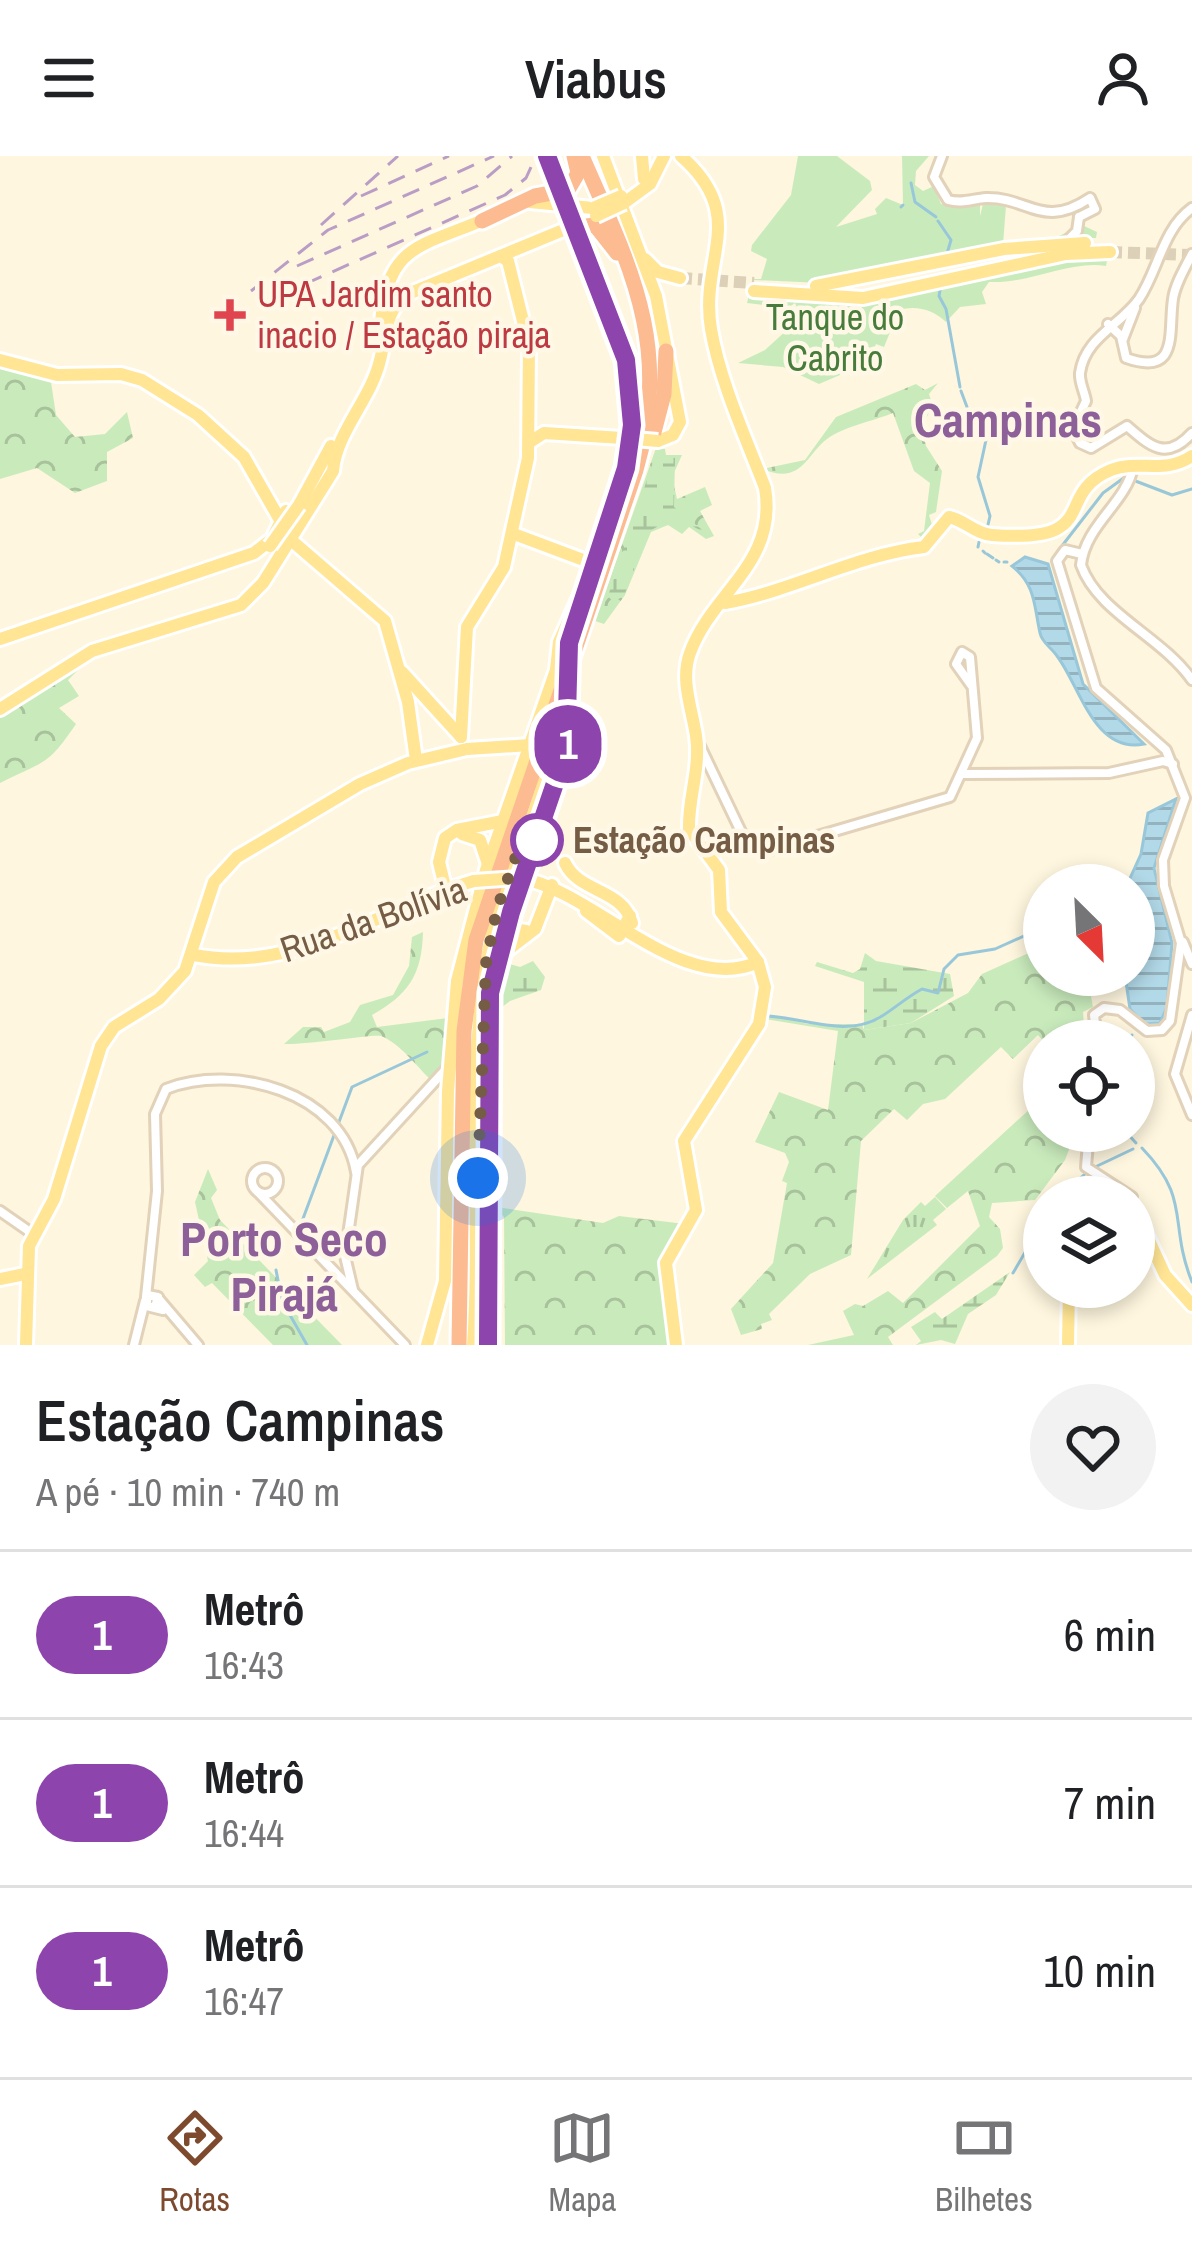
<!DOCTYPE html>
<html lang="pt">
<meta charset="utf-8">
<style>
body{margin:0;font-family:"Archivo Narrow",sans-serif;background:#f2f2f2;color:#202124;height:100vh;display:flex;flex-direction:column;font-size:45px;white-space:nowrap}
*{box-sizing:border-box;margin:0}
p{font-size:39px;color:#757577}
.icon{flex:none;width:66px;height:66px;fill:none;stroke:currentColor;stroke-width:2;stroke-linecap:round;stroke-linejoin:round}
.map{position:relative;height:1189px;overflow:hidden}
.side{display:flex;flex-direction:column;background:#fff;flex:1}
.side>*{flex:none}
.badge{padding:0 24px;border-radius:39px;font-size:42px;line-height:78px}
.needle{width:78px;rotate:156deg}
.buttons{position:absolute;left:1023px;top:708px;display:grid;gap:24px}
.buttons a{display:grid;place-items:center;width:132px;height:132px;border-radius:50%;background:#fff;box-shadow:0 6px 18px #0003;font-size:60px}
.you{position:absolute;width:60px;height:60px;margin:-30px;border:9px solid #fff;border-radius:50%;background:#1a73e8;box-shadow:0 0 0 18px #1a73e833}
.map>.badge{position:absolute;translate:-50% -50%;box-shadow:0 0 0 6px #fff}
.round{display:grid;place-items:center;flex:none;width:126px;height:126px;border-radius:63px;background:#f2f2f2}
.headline{display:flex;align-items:center;justify-content:space-between;height:204px;padding:0 36px}
h1{font-size:57px;font-weight:600;line-height:90px}
ul{padding:0;list-style:none}
li{display:flex;align-items:center;gap:36px;height:168px;padding:0 36px;border-top:3px solid #e0e0e0}
li div{flex:1}
li b{display:block;font-size:45px}
li em{font-style:normal}
li .badge{min-width:132px;font-weight:700;text-align:center}
header{display:flex;justify-content:space-between;align-items:center;height:156px;padding:0 36px;background:#fff;font-size:54px;font-weight:600}
.menu{display:flex;justify-content:space-around;align-items:center;height:168px;border-top:3px solid #e0e0e0;background:#fff;font-size:33px;color:#757577}
.menu a{display:grid;justify-items:center;gap:6px}
.menu .selected{color:#7e4a2e}
.map>svg:first-child{display:block}
.grass{fill:url(#grass-tufts)}
.forest{fill:url(#forest-crowns)}
.wetland{fill:url(#wetland-marsh)}
.park{fill:#c9ebbc}
.water{fill:url(#water-rules);stroke:#98c7da;stroke-width:3}
.lines{fill:none;stroke-linecap:round;stroke-linejoin:round}
.stream{stroke:#98c7da;stroke-width:3}
.major-tunnel{stroke:#dcd0b8;stroke-width:12;stroke-dasharray:12 6;stroke-linecap:butt}
.minor-casing{stroke:#e2d2ba;stroke-width:14}
.major-casing{stroke:#fff;stroke-width:18}
.highway-casing{stroke:#fff;stroke-width:21}
.minor{stroke:#fff;stroke-width:8}
.major{stroke:#ffe594;stroke-width:12}
.highway{stroke:#fcbb90;stroke-width:15}
.rail{stroke:#b99dc6;stroke-width:3;stroke-dasharray:18 12;stroke-linecap:butt}
.major-bridge-casing{stroke:#fff;stroke-width:18;stroke-linecap:butt}
.major-bridge{stroke:#ffe594;stroke-width:12}
.line-casing{stroke:#fff;stroke-width:27}
.line{stroke:#8e44ad;stroke-width:18}
.walk{stroke:#755c45;stroke-width:12;stroke-dasharray:0 21.6}
.health-dot{fill:#e0444e;stroke:#fff8e6;stroke-width:4.5}
.stop-dot{fill:#fff;stroke:#8e44ad;stroke-width:6}
.labels{text-anchor:middle;dominant-baseline:central;stroke-width:9;stroke-linejoin:round;paint-order:stroke}
.health-label{font-size:36px;fill:#be3a42;stroke:#fff8e6;text-anchor:start}
.park-label{font-size:36px;fill:#477c3c;stroke:#fff8e6}
.stop-label{font-size:36px;font-weight:bold;fill:#755c45;stroke:#fff8e6;text-anchor:start}
.street-label{font-size:36px;fill:#755c45;stroke:#fff8e6}
.district-label{font-size:48px;font-weight:bold;fill:#8d6099;stroke:#fff8e6}
</style>
<header><svg class="icon" aria-label="menu" viewBox="0 0 24 24"><path d="M4 6h16M4 12h16M4 18h16"/></svg>Viabus<svg class="icon" aria-label="person" viewBox="0 0 24 24"><circle cx="12" cy="8" r="4"/><path d="M4 21q1-7 8-7t8 7"/></svg></header>
<div class="map">
<svg width="1192" height="1189" viewBox="0 0 1192 1189">
<defs>
<pattern id="grass-tufts" width="24" height="20" patternUnits="userSpaceOnUse" patternTransform="scale(3)"><rect width="24" height="20" fill="#c9ebbc"/><path d="M3 7l-1-3M5 7V3M7 7l1-3M15 17l-1-3M17 17v-4M19 17l1-3" fill="none" stroke="#a8c29b"/></pattern>
<pattern id="forest-crowns" width="20" height="18" patternUnits="userSpaceOnUse" patternTransform="scale(3)"><rect width="20" height="18" fill="#c9ebbc"/><path d="M2 6a3 3 0 1 1 6 0M12 15a3 3 0 1 1 6 0" fill="none" stroke="#a8c29b"/></pattern>
<pattern id="wetland-marsh" width="20" height="14" patternUnits="userSpaceOnUse" patternTransform="scale(3)"><rect width="20" height="14" fill="#c9ebbc"/><path d="M1 5h8M5 5V1M11 12h8M15 12V8" fill="none" stroke="#a8c29b"/></pattern>
<pattern id="water-rules" width="6" height="5" patternUnits="userSpaceOnUse" patternTransform="scale(3)"><rect width="6" height="5" fill="#b2d9e8"/><path d="M0 2.5h6" fill="none" stroke="#95b3be"/></pattern>
</defs>
<rect width="100%" height="100%" fill="#fef6de"/>
<polygon class="grass" points="935,1041 946,1053 933,1064 937,1069 867,1123 903,1064 921,1046 925,1050"/>
<g class="forest">
<polygon points="0,207 51,226 56,259 75,281 105,278 127,256 133,282 107,296 107,325 75,337 37,312 0,323"/>
<path d="M938 227 929 238 933 250 922 269 926 290 942 315 936 356 929 359 933 372 922 382 918 378 924 375 930 327 914 315 893 257C873 265 843 271 827 283 805 300 802 329 762 313L805 304 836 261 916 228 925 234Z"/>
<polygon points="656,292 665,293 666,299 682,299 672,321 677,343 705,331 712,349 700,355 714,380 706,383 689,371 682,378 668,369 651,376 625,439 604,468 595,465"/>
<path d="M80 503 82 510 68 524 79 540 59 552 76 568C47 611 45 604 0 627V557Z"/>
<path d="M423 776C422 819 408 839 372 859L377 871 448 862 445 903 433 926C418 912 400 887 381 880 374 878 305 889 284 888L303 871H321L324 876 350 866 360 849 393 839 409 810 412 781Z"/>
<polygon points="1044,790 1044,819 1087,819 1093,851 1083,856 1085,885 1044,886 1038,879 1013,903 1001,891 945,943 923,948 907,964 894,953 861,985 851,1099 810,1118 769,1158 772,1164 761,1168 762,1173 741,1179 731,1153 773,1107 787,1027 782,1025 789,1006 785,997 755,986 779,936 828,954 838,875 765,863 766,858 808,868 862,868 864,874 911,867 968,837 982,818"/>
<polygon points="1044,940 1044,975 1076,975 1065,1004 1035,1044 992,1047 989,1061 1000,1073 1003,1092 997,1100 888,1181 893,1189 808,1189 854,1179 843,1155 855,1148 863,1150 888,1135 903,1147 980,1070 968,1035 947,1052 935,1040"/>
<polygon points="208,1013 217,1034 211,1042 220,1064 342,1189 273,1189 212,1127 205,1131 194,1119 208,1105 195,1046"/>
<path d="M496 1051 603 1067 619 1060 685 1068C651 1106 666 1143 674 1189H505L504 1061Z"/>
</g>
<g class="wetland">
<polygon points="655,300 675,302 674,351 706,377 674,361 648,376 624,440 613,446 608,440"/>
<polygon points="865,797 876,805 950,818 954,840 911,867 864,874 864,826 815,810 817,806 853,817 860,813"/>
<polygon points="533,805 545,821 541,834 510,845 493,858 498,815 506,807 520,811"/>
<polygon points="1010,1116 996,1139 968,1158 955,1188 941,1184 916,1189 921,1185 911,1171 935,1156 942,1163"/>
</g>
<path class="park" d="M798 0H837L870 25 872 34 836 71 877 58 875 53 886 42 903 49 902 0H929L916 15 915 29 923 35 934 30 941 48 980 46V60L983 48 1006 50 1003 88 1059 80 1082 69 1097 76 1096 82H1084L1081 70 1065 83 822 127 754 124V138L838 143 1108 99 1106 110C1071 104 1030 128 989 126L982 136 986 148 960 151 946 166C933 153 915 149 899 154L884 191 876 188 868 207 819 228 783 211 738 207 765 194 801 161 795 147 788 152 747 147 753 123H761L767 103 751 95 752 89 791 39Z"/>
<g class="water">
<path d="M1025 401 1048 408 1083 528 1144 588C1094 598 1080 530 1057 500 1052 492 1042 487 1040 477 1034 450 1036 429 1012 410Z"/>
<polygon points="1176,643 1154,712 1172,787 1167,851 1160,867 1144,868 1130,853 1125,819 1134,819 1134,729 1127,729 1141,698 1148,657"/>
</g>
<g class="lines">
<g class="stream">
<polyline points="911,27 915,46 936,61"/>
<polyline points="901,51 903,49"/>
<polyline points="938,65 951,84 946,101"/>
<polyline points="941,129 939,140 946,153 960,231"/>
<polyline points="961,235 967,251"/>
<polyline points="967,255 969,274 986,284 978,321 990,360 987,373"/>
<polyline points="978,391 979,386"/>
<polyline points="983,395 985,397"/>
<polyline points="1058,395 1103,337 1125,321 1172,339 1192,333"/>
<polyline points="987,398 993,402"/>
<polyline points="996,404 999,406"/>
<polyline points="1004,406 1007,406"/>
<path d="M766 860C803 861 847 883 882 860 895 852 907 841 922 833L938 837 944 813 958 799 995 793 1044 771"/>
<polyline points="1128,885 1132,879"/>
<polyline points="1125,975 1136,987"/>
<path d="M1142 992C1192 1044 1168 1066 1192 1126"/>
<polyline points="1093,1012 1133,993"/>
<polyline points="1059,1041 1085,1018"/>
<polyline points="301,1068 352,931 427,896"/>
<polyline points="276,1114 282,1145 307,1189"/>
<polyline points="1013,1117 1044,1064"/>
</g>
<g class="major-tunnel">
<polyline points="1110,96 1192,99"/>
<polyline points="680,122 754,127"/>
</g>
<defs>
<g id="minor">
<path d="M942 0 934 21 948 44C962 48 972 43 986 42 1029 41 1042 74 1090 42L1095 53 1079 61"/>
<path d="M1192 52C1162 74 1159 113 1139 143 1121 169 1085 181 1080 217 1079 226 1085 237 1086 245L1073 273 1080 287 1091 292 1127 270C1151 291 1167 305 1192 277"/>
<polyline points="1067,85 1077,75 1079,61"/>
<path d="M1108 168 1121 180 1126 202C1180 221 1168 176 1173 143 1175 128 1185 112 1192 98"/>
<polyline points="1123,183 1135,152"/>
<path d="M1133 311C1127 346 1085 369 1081 409 1098 457 1161 480 1192 524"/>
<polyline points="1082,398 1065,394 1057,405 1096,532 1166,594 1185,642 1163,704 1164,730 1181,787 1170,865 1162,874 1147,875 1120,854 1104,852 1094,859 1097,885"/>
<polyline points="700,590 744,682 770,694 950,641 977,582 970,501 962,496 956,508 971,529"/>
<polyline points="964,618 1109,617 1163,605 1173,608"/>
<polyline points="1183,786 1192,808"/>
<polyline points="1192,859 1175,918 1192,959"/>
<polyline points="1089,975 1086,1011 1132,1041"/>
<circle cx="265" cy="1025" r="13"/>
<polyline points="258,1036 405,1189"/>
<polyline points="0,1055 33,1078"/>
<polyline points="353,1134 345,1100 358,1009 447,912"/>
<path d="M146 1141 157 1035 155 958 166 933C233 907 342 935 356 1016"/>
<polyline points="158,1142 198,1189"/>
<polyline points="155,1151 158,1141 147,1139 147,1150 163,1154"/>
<polyline points="134,1189 145,1145"/>
</g>
<g id="major">
<polyline points="603,0 656,140 680,266 673,279 658,285"/>
<polyline points="642,0 644,23"/>
<polyline points="530,46 593,52"/>
<polyline points="624,47 650,28 664,0"/>
<polyline points="645,103 658,116 680,122"/>
<polyline points="816,130 1004,93 1085,87"/>
<polyline points="754,135 863,142 1066,98 1110,96"/>
<path d="M381 166C388 87 421 91 488 62"/>
<polyline points="0,204 57,219 121,218 142,224 198,259 244,301 280,364"/>
<polyline points="530,286 544,277 622,282"/>
<polyline points="299,349 331,290"/>
<polyline points="514,378 594,408"/>
<polyline points="291,384 385,465 408,546 416,604"/>
<path d="M725 447C793 435 855 399 924 391L949 361C964 364 976 378 992 379 1105 387 1051 339 1111 314 1139 303 1164 319 1192 300"/>
<polyline points="0,483 254,397 272,383 286,355"/>
<polyline points="402,516 461,581"/>
<path d="M0 553 92 495 241 449 263 427 333 315C336 277 369 245 379 208 387 180 383 156 408 138L573 70"/>
<polyline points="461,581 467,471 504,411 528,302 529,189 508,105 501,100"/>
<polyline points="462,678 480,684 488,708"/>
<path d="M565 707C579 737 622 732 632 767"/>
<path d="M521 722C595 736 682 841 758 806"/>
<polyline points="446,735 439,706 445,682 457,674 503,665"/>
<polyline points="500,751 507,772 526,775"/>
<polyline points="586,755 619,780 630,760"/>
<path d="M194 799C296 819 380 752 474 725"/>
<polyline points="488,809 535,773 552,729"/>
<polyline points="1101,1041 1121,1041"/>
<polyline points="1134,1052 1165,1119 1192,1149"/>
<polyline points="0,1123 25,1118"/>
<polyline points="26,1189 29,1090 54,1043 101,890 114,871 159,843 185,815 214,726 237,701 360,628 408,607 467,593 530,589"/>
<polyline points="427,1189 445,1125 448,935 457,825 486,714 556,514 559,486 609,374"/>
<path d="M473 1189C482 1061 465 929 487 802 501 720 549 646 556 563"/>
<path d="M676 1189 666 1107 696 1054 684 985 759 868 765 831 758 806 721 756 719 714 689 673C688 642 701 611 696 580 692 552 680 524 690 497 712 436 778 407 765 332 746 282 720 226 711 173 699 101 750 61 681 0"/>
<polyline points="1068,1189 1069,1131"/>
</g>
<g id="highway">
<polyline points="482,65 535,40 568,34 578,17 574,0"/>
<polyline points="569,72 595,69 617,97"/>
<polyline points="654,276 664,238 666,195"/>
<path d="M459 1189 464 875 476 784 636 314C672 188 631 113 582 0"/>
</g>
</defs>
<use href="#minor" class="minor-casing"/>
<use href="#major" class="major-casing"/>
<use href="#highway" class="highway-casing"/>
<use href="#minor" class="minor"/>
<use href="#major" class="major"/>
<use href="#highway" class="highway"/>
<g class="rail">
<polyline points="547,0 557,32"/>
<polyline points="361,40 449,0"/>
<polyline points="321,69 398,0"/>
<polyline points="297,110 477,30 512,0"/>
<polyline points="305,128 505,39 526,22 536,0"/>
<polyline points="251,135 328,74 494,0"/>
<polyline points="490,1189 492,837 501,792 566,603 572,482 632,293 635,219 577,77"/>
</g>
<defs>
<g id="major-bridge">
<polyline points="593,52 621,40"/>
<polyline points="596,60 624,47"/>
<polyline points="622,282 658,285"/>
<polyline points="270,390 299,349"/>
<polyline points="474,725 518,722"/>
</g>
</defs>
<use href="#major-bridge" class="major-bridge-casing"/>
<use href="#major-bridge" class="major-bridge"/>
</g>
<g class="lines">
<defs>
<polyline id="line" points="488,1189 490,837 511,756 566,595 569,487 626,312 632,269 626,204 547,0"/>
</defs>
<use href="#line" class="line-casing"/>
<use href="#line" class="line"/>
<polyline class="walk" points="478,1022 486,807 497,753 526,673 537,684"/>
</g>
<path class="health-dot" d="M224 141h12v12h12v12h-12v12h-12v-12h-12v-12h12z"/>
<circle class="stop-dot" cx="537" cy="684" r="24"/>
<g class="labels">
<g class="health-label">
<text x="257" y="138">UPA Jardim santo<tspan x="257" dy="41">inacio / Estação piraja</tspan></text>
</g>
<g class="park-label">
<text x="835" y="161">Tanque do<tspan x="835" dy="41">Cabrito</tspan></text>
</g>
<g class="stop-label">
<text x="573" y="684">Estação Campinas</text>
</g>
<g class="street-label">
<text transform="translate(373 763) rotate(-19)">Rua da Bolívia</text>
</g>
<g class="district-label">
<text x="1008" y="263">Campinas</text>
<text x="284" y="1082">Porto Seco<tspan x="284" dy="55">Pirajá</tspan></text>
</g>
</g>
</svg>
<div class="buttons">
<a><svg class="needle" viewBox="-14 -14 28 28"><path d="M0-13l5 13h-10z" fill="#e53935"/><path d="M0 13l5-13h-10z" fill="#757577"/></svg></a>
<a><svg class="icon" aria-label="locate" viewBox="0 0 24 24"><circle cx="12" cy="12" r="6"/><path d="M12 2v4M12 18v4M2 12h4M18 12h4"/></svg></a>
<a><svg class="icon" aria-label="layers" viewBox="0 0 24 24"><path d="M12 4l9 5-9 5-9-5zM3 14l9 5 9-5"/></svg></a>
</div>
<div class="you" style="left:478px;top:1022px"></div>
<b class="badge" style="left:568px;top:588px;background:#8e44ad;color:#fff">1</b>
</div>
<section class="side">
<div class="headline"><div><h1>Estação Campinas</h1><p>A pé · 10 min · 740 m</p></div><a class="round"><svg class="icon" aria-label="heart" viewBox="0 0 24 24"><path d="M12 20l-8-8c-3-5 5-10 8-4 3-6 11-1 8 4z"/></svg></a></div>
<ul>
<li><span class="badge" style="background:#8e44ad;color:#fff">1</span><div><b>Metrô</b><p>16:43</p></div><em>6 min</em></li>
<li><span class="badge" style="background:#8e44ad;color:#fff">1</span><div><b>Metrô</b><p>16:44</p></div><em>7 min</em></li>
<li><span class="badge" style="background:#8e44ad;color:#fff">1</span><div><b>Metrô</b><p>16:47</p></div><em>10 min</em></li>
</ul>
</section>
<nav class="menu">
<a class="selected"><svg class="icon" aria-label="directions" viewBox="0 0 24 24"><path d="M12 3l9 9-9 9-9-9zM9 14v-3h6M13 9l2 2-2 2"/></svg>Rotas</a>
<a><svg class="icon" aria-label="map" viewBox="0 0 24 24"><path d="M3 6l6-2 6 2 6-2v14l-6 2-6-2-6 2zM9 4v14M15 6v14"/></svg>Mapa</a>
<a><svg class="icon" aria-label="tickets" viewBox="0 0 24 24"><path d="M3 7h18v10H3zM15 7v10"/></svg>Bilhetes</a>
</nav>
